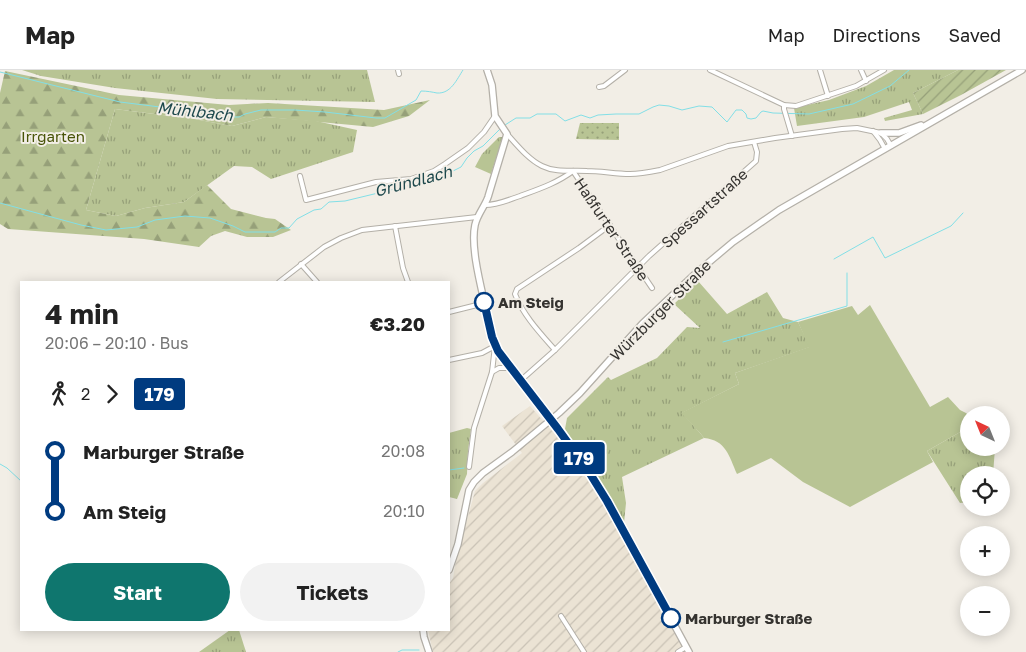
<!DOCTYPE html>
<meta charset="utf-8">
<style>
body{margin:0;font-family:"Golos Text",sans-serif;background:#f2f2f2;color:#222;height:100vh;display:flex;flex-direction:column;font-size:19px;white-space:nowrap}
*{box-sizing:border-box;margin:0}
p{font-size:16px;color:#767676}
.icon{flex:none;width:28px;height:28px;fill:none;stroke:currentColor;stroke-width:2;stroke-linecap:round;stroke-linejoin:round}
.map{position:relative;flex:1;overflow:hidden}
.side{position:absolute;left:20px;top:211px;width:430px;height:350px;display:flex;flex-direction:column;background:#fff;border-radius:0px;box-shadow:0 2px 12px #0003}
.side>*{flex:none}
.badge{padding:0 10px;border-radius:4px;font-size:18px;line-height:32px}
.needle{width:32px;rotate:317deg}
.fabs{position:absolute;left:960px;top:336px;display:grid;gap:10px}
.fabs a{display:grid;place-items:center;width:50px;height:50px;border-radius:50%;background:#fff;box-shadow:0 2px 12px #0003;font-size:25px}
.map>.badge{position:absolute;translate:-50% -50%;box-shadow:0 0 0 2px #fff}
.legs{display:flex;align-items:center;gap:8px;height:55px;padding:0 25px;font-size:16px}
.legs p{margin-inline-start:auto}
.overview{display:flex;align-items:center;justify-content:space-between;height:85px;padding:0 25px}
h1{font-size:28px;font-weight:700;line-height:38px}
.action{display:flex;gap:10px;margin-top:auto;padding:10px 25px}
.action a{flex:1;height:58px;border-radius:30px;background:#0f766e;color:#fff;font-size:20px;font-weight:700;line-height:58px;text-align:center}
.action a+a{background:#f2f2f2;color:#222}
ul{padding:0 25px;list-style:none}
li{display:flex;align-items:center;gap:18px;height:60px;font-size:19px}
li i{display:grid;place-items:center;width:8px;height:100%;margin:0 6px;background:currentColor}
li i::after{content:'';width:12px;height:12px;margin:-6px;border:4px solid;border-radius:50%;background:#fff}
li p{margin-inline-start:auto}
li:first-child i{background:linear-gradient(#0000 50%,currentColor 0)}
li:last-child i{background:linear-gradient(currentColor 50%,#0000 0)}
header{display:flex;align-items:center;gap:30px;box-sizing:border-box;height:70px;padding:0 25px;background:#fff;border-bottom:1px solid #e0e0e0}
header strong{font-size:24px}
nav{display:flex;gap:28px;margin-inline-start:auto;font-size:18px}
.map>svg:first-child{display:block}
.industrial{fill:url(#industrial-furrows)}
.grass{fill:url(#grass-tufts)}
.forest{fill:url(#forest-firs)}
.park{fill:url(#park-dots)}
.garden{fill:url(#garden-furrows)}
.pitch{fill:#b8c494}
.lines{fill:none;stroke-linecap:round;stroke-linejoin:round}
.stream{stroke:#82dfe6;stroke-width:1}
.street-casing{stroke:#b4b0a8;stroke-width:6}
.secondary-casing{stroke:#b4b0a8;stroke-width:8}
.street{stroke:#fff;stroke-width:4}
.secondary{stroke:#fff;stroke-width:5.5}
.line-1-casing{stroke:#fff;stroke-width:11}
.line-1{stroke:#003b80;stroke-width:8}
.stop-1-dot{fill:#fff;stroke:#003b80;stroke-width:2.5}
.labels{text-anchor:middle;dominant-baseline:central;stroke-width:4;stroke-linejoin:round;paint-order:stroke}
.park-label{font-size:15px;fill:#485408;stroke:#f2eee6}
.street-label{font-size:15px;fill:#353330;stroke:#f2eee6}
.stop-label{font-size:15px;font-weight:bold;fill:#353330;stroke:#f2eee6;text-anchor:start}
.water-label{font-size:16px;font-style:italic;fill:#1d484c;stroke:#f2eee6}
</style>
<header>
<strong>Map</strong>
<nav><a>Map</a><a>Directions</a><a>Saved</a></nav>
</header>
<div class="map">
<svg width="1026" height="582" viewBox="0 0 1026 582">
<defs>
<pattern id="industrial-furrows" width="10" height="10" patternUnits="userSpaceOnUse" patternTransform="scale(1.25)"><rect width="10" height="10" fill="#ebe3d4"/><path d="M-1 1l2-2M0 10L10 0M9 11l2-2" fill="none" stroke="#cac3b6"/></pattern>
<pattern id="grass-tufts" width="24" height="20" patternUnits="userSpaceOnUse" patternTransform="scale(1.25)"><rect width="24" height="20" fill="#b8c494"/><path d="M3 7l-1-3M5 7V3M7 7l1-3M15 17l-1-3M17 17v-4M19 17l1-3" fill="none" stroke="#96a079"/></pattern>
<pattern id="forest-firs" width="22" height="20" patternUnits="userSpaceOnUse" patternTransform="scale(1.25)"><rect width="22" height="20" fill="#b8c494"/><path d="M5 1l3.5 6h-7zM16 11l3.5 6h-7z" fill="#96a079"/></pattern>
<pattern id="park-dots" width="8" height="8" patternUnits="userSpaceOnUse" patternTransform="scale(1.25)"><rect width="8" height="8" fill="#b8c494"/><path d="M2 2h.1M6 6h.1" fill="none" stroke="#96a079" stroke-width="1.8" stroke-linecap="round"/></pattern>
<pattern id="garden-furrows" width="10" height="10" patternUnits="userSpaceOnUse" patternTransform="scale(1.25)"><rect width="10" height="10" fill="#b8c494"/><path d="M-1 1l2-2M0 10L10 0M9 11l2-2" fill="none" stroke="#96a079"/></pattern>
</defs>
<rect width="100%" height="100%" fill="#f2eee6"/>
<polygon class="industrial" points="530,336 553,362 569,378 605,432 686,582 433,582 428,560 449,560 449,514 453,508 456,490 475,421 483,413 522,383 502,356"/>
<g class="grass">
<polygon points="22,0 367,0 375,32 217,29 115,18 41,6"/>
<polygon points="894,0 958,0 913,23 923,44 885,51 884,48 912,40 909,32 864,47 797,56 794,38 829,30 866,16"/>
<polygon points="115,39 194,49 232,56 266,47 316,51 357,60 353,82 271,109 252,97 234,96 184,132 145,138 116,146 86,140"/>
<polygon points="499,67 503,67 491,104 475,97 482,84"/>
<polygon points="698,211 727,244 767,222 783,248 798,252 810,277 735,303 739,314 682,343 700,363 704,368 622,407 626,433 624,453 610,428 565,359 567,348 608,307 611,310 657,288 687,257 700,258 674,234"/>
<polygon points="969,357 969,378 995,378 993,405 969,405 969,432 960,433 927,381"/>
<polygon points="467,358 471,359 468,381 467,404 457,429 449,427 449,363"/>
<polygon points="230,560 239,560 246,582 199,582"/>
</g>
<polygon class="forest" points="5,1 119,25 229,35 268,33 384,40 430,30 409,46 373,57 266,47 232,56 194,49 115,39 86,140 116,146 145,138 184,132 207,115 231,139 266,148 275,149 291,160 273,167 247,167 225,161 211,166 199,177 144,169 8,159 0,154 0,23"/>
<polygon class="park" points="580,53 619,53 619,70 576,69"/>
<polygon class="garden" points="958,0 1006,0 961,25 923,44 913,23"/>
<path class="pitch" d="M870 235 930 337 948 327 960 340 970 345H969V357L927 381 933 392 850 437 803 412 771 388 737 404C729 386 726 370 704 368L700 363 681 343 739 314 735 303 809 277 798 252 852 236 858 245Z"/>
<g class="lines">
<g class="stream">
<path d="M0 2 120 32 200 42 225 44 233 47H239L245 44 261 40H295L325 42 376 48H385L416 30 421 21C427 21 432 22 437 23 451 24 457 9 463 0"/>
<polyline points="505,55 516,48 530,48 537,44 556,44 565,51 581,45 590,48 598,45 616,44 639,44 653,37 659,35 669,36 682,40 699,36 712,37 727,52 736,40 742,40 746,44 747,48 751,49 756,48 761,42 763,41 773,43 809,44 853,34 890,16 909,0"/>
<polyline points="0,133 81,155 106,160 137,157 155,150 185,146 210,148 233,156 245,162 275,162 281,158 289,158 297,149 314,140 321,139 329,132 345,131 432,110 445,105 461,97 467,88 474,81 483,76 500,59"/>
<polyline points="834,189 873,167 885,188 951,156 963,143"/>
<polyline points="723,272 847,236 847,203"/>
<polyline points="0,394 7,398 21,411"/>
<polyline points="449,400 464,398"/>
<polyline points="398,582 402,580 419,580"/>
</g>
<defs>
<g id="street">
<polyline points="398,0 399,4"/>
<polyline points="710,0 784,35 796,36 856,16 884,0"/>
<polyline points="820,0 828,26"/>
<polyline points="861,0 866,11"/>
<polyline points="599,17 604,16 625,0"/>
<polyline points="784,35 784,39 792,66"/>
<polyline points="873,61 880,70 885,79"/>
<path d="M507 64C517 75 528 89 542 96 556 103 572 100 587 101 601 101 616 104 630 104 640 104 650 102 660 100L728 76 775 68 842 59 857 58 881 63 887 69 891 76"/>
<polyline points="300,106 306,130 376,112 411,109 434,101 445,94 468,78 484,62 495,46"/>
<path d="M485 135C498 135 508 130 520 126 539 119 557 113 573 101L652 218"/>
<polyline points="395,156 403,198 408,212"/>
<polyline points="301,194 317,212"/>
<polyline points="279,212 324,177 341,168 362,160 477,147"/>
<polyline points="449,242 485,233"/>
<path d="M555 280C540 263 523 245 515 224L517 219 579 178 610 155"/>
<polyline points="449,290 482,283 495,276"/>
<polyline points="492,302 499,298 511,298"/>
<polyline points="520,311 555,280 649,186 756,91 757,82 754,72"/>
<polyline points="469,397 474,358 492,302 495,276"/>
<polyline points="561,546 584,582"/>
<polyline points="678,582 686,577"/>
</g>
<g id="secondary">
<path d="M487 0 492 15 495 46 507 64 488 127C485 136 477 145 475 155 470 178 482 220 487 244 490 257 492 269 498 281L562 364 589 402 607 431 689 582"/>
<polyline points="881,63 899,63 921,55"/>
<polyline points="449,500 458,474 467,430 469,420 474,412 483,403 512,382 559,343 580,323 642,254 695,204 733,172 779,140 1022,0"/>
<polyline points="423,560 424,567 429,582"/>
</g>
</defs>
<use href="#street" class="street-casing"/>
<use href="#secondary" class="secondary-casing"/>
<use href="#street" class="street"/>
<use href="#secondary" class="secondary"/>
</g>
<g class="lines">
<defs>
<polyline id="line-1" points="484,232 492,267 498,281 558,359 589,402 607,431 671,548"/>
</defs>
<use href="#line-1" class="line-1-casing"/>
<use href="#line-1" class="line-1"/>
</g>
<g class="stop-1-dot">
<circle cx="484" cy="232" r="9"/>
<circle cx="671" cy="548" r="9"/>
</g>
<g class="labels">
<g class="park-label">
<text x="53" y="66">Irrgarten</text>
</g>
<g class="street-label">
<text transform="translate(704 138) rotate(-42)">Spessartstraße</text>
<text transform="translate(612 159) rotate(56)">Haßfurter Straße</text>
<text transform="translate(660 240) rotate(-45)">Würzburger Straße</text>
</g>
<g class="stop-label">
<text x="498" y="232">Am Steig</text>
<text x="685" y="548">Marburger Straße</text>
</g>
<g class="water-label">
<text transform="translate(195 41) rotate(6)">Mühlbach</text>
<text transform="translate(413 111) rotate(-15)">Gründlach</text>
</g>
</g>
</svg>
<div class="fabs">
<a><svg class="needle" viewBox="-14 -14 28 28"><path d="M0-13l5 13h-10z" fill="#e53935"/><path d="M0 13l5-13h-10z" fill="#767676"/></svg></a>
<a><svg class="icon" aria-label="locate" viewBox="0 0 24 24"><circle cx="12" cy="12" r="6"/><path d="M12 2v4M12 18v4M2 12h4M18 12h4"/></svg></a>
<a>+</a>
<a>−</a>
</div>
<b class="badge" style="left:579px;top:388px;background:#003b80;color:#fff">179</b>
<section class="side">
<div class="overview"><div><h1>4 min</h1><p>20:06 – 20:10 · Bus</p></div><b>€3.20</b></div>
<div class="legs"><svg class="icon" aria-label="walk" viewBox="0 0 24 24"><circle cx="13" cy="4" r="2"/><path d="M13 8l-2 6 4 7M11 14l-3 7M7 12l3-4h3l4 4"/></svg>2<svg class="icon" aria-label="forward" viewBox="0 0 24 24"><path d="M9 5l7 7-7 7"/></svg><b class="badge" style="background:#003b80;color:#fff">179</b></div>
<ul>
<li><i style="color:#003b80"></i><b>Marburger Straße</b><p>20:08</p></li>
<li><i style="color:#003b80"></i><b>Am Steig</b><p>20:10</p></li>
</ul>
<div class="action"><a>Start</a><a>Tickets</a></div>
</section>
</div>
